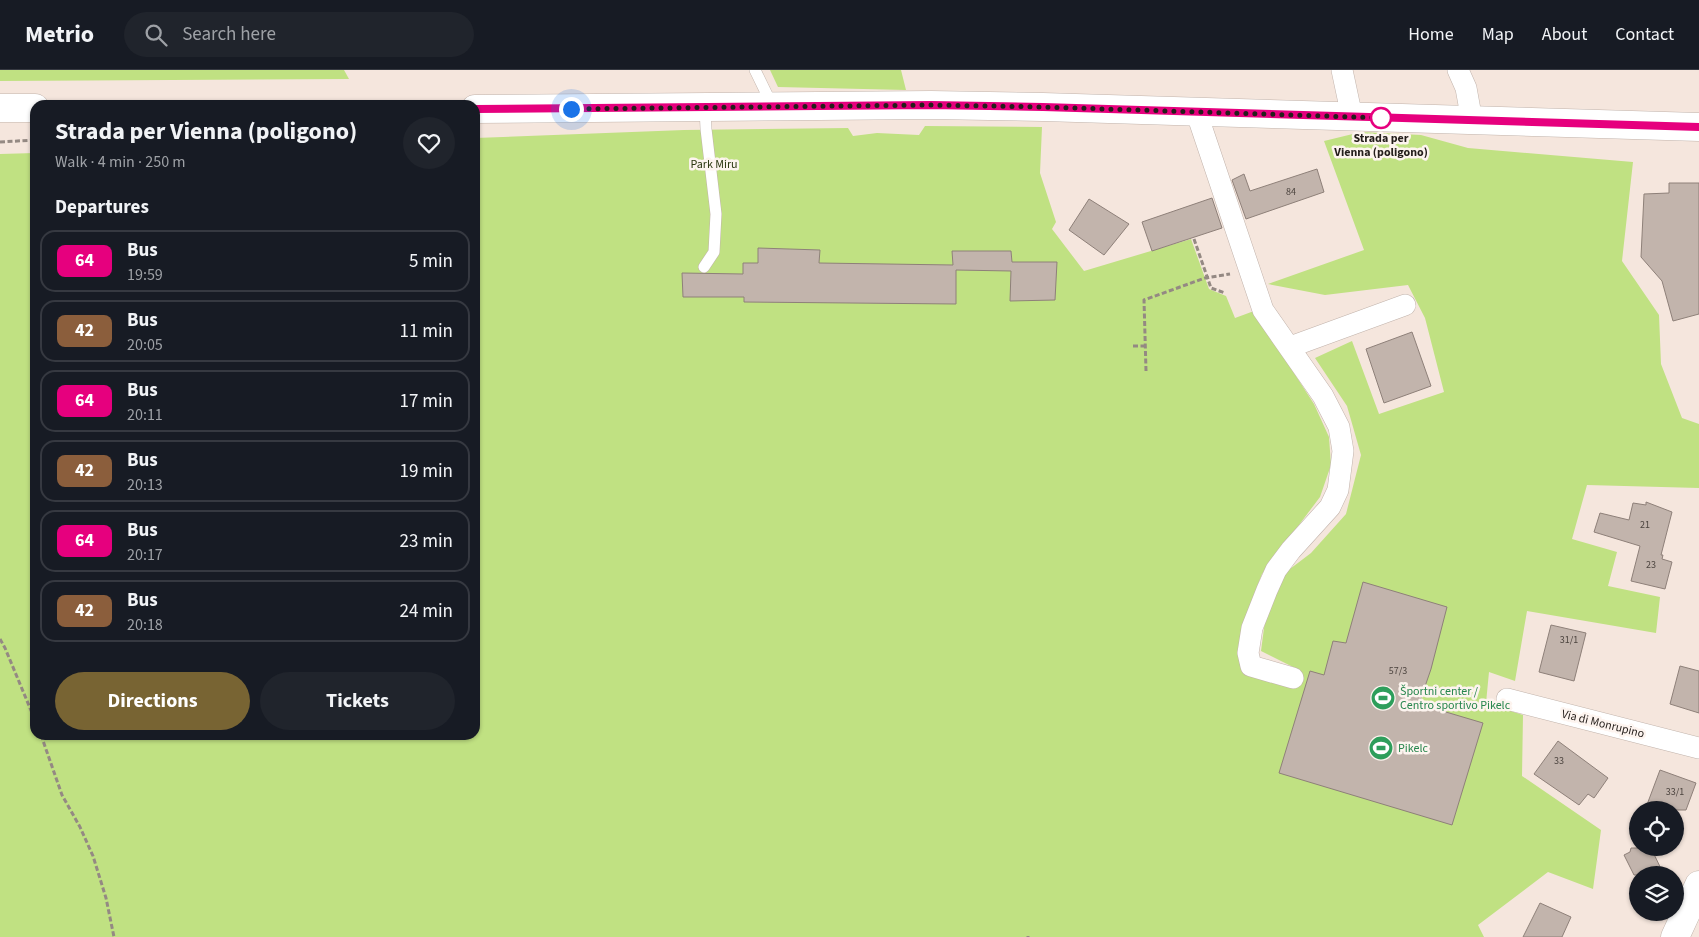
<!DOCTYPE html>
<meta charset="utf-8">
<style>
body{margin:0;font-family:"Source Sans 3",sans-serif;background:#20242c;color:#f1f3f6;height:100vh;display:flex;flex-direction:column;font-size:19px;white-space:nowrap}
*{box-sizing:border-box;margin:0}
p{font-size:16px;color:#9ea1a6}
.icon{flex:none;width:28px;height:28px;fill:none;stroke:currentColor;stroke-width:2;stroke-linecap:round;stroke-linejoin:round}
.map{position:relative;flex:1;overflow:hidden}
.side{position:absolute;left:30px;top:30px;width:450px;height:640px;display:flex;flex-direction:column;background:#171b24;border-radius:15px;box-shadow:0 1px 4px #0004}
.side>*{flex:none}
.badge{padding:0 10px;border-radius:8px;font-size:18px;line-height:32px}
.tools{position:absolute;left:1629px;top:731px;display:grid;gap:10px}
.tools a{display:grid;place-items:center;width:55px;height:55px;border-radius:50%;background:#171b24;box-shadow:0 1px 4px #0004;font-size:25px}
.you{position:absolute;width:25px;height:25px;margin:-12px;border:4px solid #fff;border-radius:50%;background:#1a73e8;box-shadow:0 0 0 8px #1a73e833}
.map>.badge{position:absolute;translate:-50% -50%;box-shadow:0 0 0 2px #fff}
h2{padding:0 25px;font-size:19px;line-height:45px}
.round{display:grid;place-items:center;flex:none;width:52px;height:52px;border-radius:26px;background:#20242c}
.head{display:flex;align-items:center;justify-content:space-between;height:85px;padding:0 25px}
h1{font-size:24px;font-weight:700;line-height:38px}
.button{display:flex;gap:10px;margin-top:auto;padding:10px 25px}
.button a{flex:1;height:58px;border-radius:30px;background:#786433;color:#fff;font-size:20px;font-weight:700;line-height:58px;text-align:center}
.button a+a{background:#20242c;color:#f1f3f6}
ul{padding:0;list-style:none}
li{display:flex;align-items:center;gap:15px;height:62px;margin:0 10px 8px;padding:0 15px;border:2px solid #363941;border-radius:15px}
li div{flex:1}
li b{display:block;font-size:19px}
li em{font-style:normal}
li .badge{min-width:55px;font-weight:700;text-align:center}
header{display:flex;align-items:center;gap:30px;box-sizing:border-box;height:70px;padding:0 25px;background:#171b24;border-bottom:1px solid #363941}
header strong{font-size:24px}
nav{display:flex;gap:28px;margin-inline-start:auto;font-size:18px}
.search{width:350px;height:45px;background:#20242c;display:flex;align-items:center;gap:12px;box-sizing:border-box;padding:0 18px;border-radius:28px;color:#9ea1a6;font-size:19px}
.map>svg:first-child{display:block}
.green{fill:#c0e182}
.building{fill:#c2b4ac;stroke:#8e8079}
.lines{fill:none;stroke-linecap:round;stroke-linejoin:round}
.service-casing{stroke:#c1b3ab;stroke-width:12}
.minor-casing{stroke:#c1b3ab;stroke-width:22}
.secondary-casing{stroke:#c1b3ab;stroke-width:29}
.primary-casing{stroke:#c1b3ab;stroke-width:29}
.path{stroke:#948983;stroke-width:3;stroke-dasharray:5 2.5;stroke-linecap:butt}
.service{stroke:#fff;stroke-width:11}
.minor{stroke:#fff;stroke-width:21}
.secondary{stroke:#fff;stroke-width:28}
.primary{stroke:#fff;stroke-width:28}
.line-casing{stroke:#fff;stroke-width:11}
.line{stroke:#e6007e;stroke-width:8}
.walk{stroke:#241e1b;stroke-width:5;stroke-dasharray:0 9}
.stop-dot{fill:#fff;stroke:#e6007e;stroke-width:2.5}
.labels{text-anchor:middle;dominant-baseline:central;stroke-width:5;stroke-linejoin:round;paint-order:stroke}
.number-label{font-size:10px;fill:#4c443f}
.stop-label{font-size:12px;font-weight:bold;fill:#241e1b;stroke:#fdf4ef}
.park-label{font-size:12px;fill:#2c3811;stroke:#fdf4ef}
.leisure-label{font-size:12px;fill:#27864d;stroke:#fdf4ef;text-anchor:start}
.street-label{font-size:12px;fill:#241e1b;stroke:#fdf4ef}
</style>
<header>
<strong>Metrio</strong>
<div class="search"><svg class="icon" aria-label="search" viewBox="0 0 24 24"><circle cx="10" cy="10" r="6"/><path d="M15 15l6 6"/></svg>Search here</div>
<nav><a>Home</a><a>Map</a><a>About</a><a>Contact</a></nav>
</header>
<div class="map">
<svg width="1699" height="867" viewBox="0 0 1699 867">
<rect width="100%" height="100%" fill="#f5e6dd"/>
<g class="green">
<polygon points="0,0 344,0 349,9 0,11"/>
<polygon points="770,0 901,0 906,20 778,17"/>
<polygon points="925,56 1042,57 1040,103 1056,152 1052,159 1084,201 1191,169 1209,219 1226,226 1235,248 1254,241 1314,334 1329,367 1331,395 1320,427 1262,504 1247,543 1249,606 1299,600 1261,581 1266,543 1286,502 1311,483 1346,444 1361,385 1347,336 1315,288 1352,271 1379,344 1444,322 1425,248 1408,215 1325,225 1268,214 1364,180 1324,71 1361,62 1421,65 1468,78 1633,92 1622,191 1659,245 1661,294 1682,348 1699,354 1699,418 1587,415 1572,469 1617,482 1608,516 1660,527 1656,563 1527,541 1515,611 1489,602 1486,633 1523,645 1522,706 1601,760 1593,819 1548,802 1478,855 1484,867 0,867 0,84 35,83 35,665 475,665 475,68 684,60 848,58 853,66 877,63 919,65"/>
</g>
<g class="building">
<polygon points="1317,99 1324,122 1246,149 1232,110 1244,104 1250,121"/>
<polygon points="1669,113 1699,113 1699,244 1673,251 1662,211 1641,187 1644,124 1669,123"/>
<polygon points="1212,128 1222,158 1152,181 1142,152"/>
<polygon points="1089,129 1129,154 1104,185 1069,160"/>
<polygon points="758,178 820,180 819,193 953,195 952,181 1011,181 1012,192 1057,192 1055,230 1010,231 1011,201 956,200 956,234 744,232 744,227 683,227 682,203 743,204 743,193 758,193"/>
<polygon points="1412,262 1431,316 1384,333 1366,279"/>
<polygon points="1646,432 1672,442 1661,485 1663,485 1662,489 1672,492 1665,519 1631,511 1640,476 1594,462 1600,443 1629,450 1633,433 1646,435"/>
<polygon points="1363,512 1447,537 1431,599 1419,634 1483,653 1452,755 1279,703 1310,601 1324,605 1333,571 1346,573"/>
<polygon points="1551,555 1586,563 1574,611 1539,602"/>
<polygon points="1680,596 1699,601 1699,643 1670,634"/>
<polygon points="1558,671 1608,708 1594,728 1588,724 1579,735 1534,704"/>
<polygon points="1660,700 1696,713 1686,740 1645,740"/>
<polygon points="1631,778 1651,778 1664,805 1634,805 1624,785 1630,782"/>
<polygon points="1540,833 1571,847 1562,867 1523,867"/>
</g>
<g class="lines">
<defs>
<g id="service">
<polyline points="755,0 773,37"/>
<polyline points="704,197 714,182 716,144 706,59 705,37"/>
</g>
<g id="minor">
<polyline points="1342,0 1352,47"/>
<polyline points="1458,0 1466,18 1472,51"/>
<polyline points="1196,41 1263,240 1323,326 1339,357 1343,381 1338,420 1330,437 1291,480 1276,500 1267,520 1252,558 1248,583 1251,596 1293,608"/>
<polyline points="1290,277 1405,235"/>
<polyline points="1507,629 1699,678"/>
</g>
<polyline id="secondary" points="1675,867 1699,815"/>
<g id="primary">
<polyline points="0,38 35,38"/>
<polyline points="475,39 931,35 1043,37 1699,57"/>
</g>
</defs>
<use href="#service" class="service-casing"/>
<use href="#minor" class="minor-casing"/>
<use href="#secondary" class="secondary-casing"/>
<use href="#primary" class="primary-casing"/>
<g class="path">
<polyline points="0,72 35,70"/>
<polyline points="1194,169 1211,218 1225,223"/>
<polyline points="1133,276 1145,276"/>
<polyline points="1146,301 1144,230 1205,208 1230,204"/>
<polyline points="0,569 5,578 35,650"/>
<polyline points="41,665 62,725 80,757 93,786 106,828 114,867"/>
<polyline points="1028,866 1028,867"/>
</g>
<use href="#service" class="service"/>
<use href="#minor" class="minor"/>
<use href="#secondary" class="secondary"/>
<use href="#primary" class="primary"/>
</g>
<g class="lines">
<defs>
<polyline id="line" points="475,39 931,35 1043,37 1699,57"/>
</defs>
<use href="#line" class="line-casing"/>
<use href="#line" class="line"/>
<polyline class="walk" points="571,39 931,35 1043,37 1386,48 1381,48"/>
</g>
<defs>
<symbol id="stadium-disc" viewBox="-11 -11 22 22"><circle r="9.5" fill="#2e9e5b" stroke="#fdf4ef"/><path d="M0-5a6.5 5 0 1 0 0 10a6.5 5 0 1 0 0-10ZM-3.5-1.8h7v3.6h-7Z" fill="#fff"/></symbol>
</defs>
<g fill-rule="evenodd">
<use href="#stadium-disc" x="1369" y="614" width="28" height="28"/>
<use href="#stadium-disc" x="1367" y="664" width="28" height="28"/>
</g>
<circle class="stop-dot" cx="1381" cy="48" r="10"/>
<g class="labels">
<g class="number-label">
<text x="1291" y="122">84</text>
<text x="1645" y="455">21</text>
<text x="1651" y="495">23</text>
<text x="1569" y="570">31/1</text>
<text x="1398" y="601">57/3</text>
<text x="1559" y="691">33</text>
<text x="1675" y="722">33/1</text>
</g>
<g class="stop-label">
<text x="1381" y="68">Strada per<tspan x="1381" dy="14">Vienna (poligono)</tspan></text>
</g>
<g class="park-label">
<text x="714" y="94">Park Miru</text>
</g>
<g class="leisure-label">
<text x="1400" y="621">Športni center /<tspan x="1400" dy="14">Centro sportivo Pikelc</tspan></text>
<text x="1398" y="678">Pikelc</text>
</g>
<g class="street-label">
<text transform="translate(1603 654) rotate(14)">Via di Monrupino</text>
</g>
</g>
</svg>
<div class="tools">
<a><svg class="icon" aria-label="locate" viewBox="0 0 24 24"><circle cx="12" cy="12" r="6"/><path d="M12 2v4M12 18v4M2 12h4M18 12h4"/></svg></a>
<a><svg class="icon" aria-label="layers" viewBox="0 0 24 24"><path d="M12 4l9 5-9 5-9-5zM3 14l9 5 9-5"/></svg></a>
</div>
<div class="you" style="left:571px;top:39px"></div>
<section class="side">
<div class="head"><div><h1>Strada per Vienna (poligono)</h1><p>Walk · 4 min · 250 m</p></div><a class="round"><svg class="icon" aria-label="heart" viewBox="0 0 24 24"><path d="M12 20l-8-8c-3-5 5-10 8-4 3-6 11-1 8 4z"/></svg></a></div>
<h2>Departures</h2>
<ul>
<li><span class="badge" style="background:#e6007e;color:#fff">64</span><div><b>Bus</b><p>19:59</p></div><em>5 min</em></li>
<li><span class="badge" style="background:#8b5e3c;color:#fff">42</span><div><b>Bus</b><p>20:05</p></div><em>11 min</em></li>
<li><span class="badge" style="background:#e6007e;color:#fff">64</span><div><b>Bus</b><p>20:11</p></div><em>17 min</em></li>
<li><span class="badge" style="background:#8b5e3c;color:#fff">42</span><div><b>Bus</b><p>20:13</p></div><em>19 min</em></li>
<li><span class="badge" style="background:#e6007e;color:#fff">64</span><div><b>Bus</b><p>20:17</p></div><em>23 min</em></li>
<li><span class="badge" style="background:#8b5e3c;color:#fff">42</span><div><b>Bus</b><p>20:18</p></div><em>24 min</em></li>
</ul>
<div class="button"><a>Directions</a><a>Tickets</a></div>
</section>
</div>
